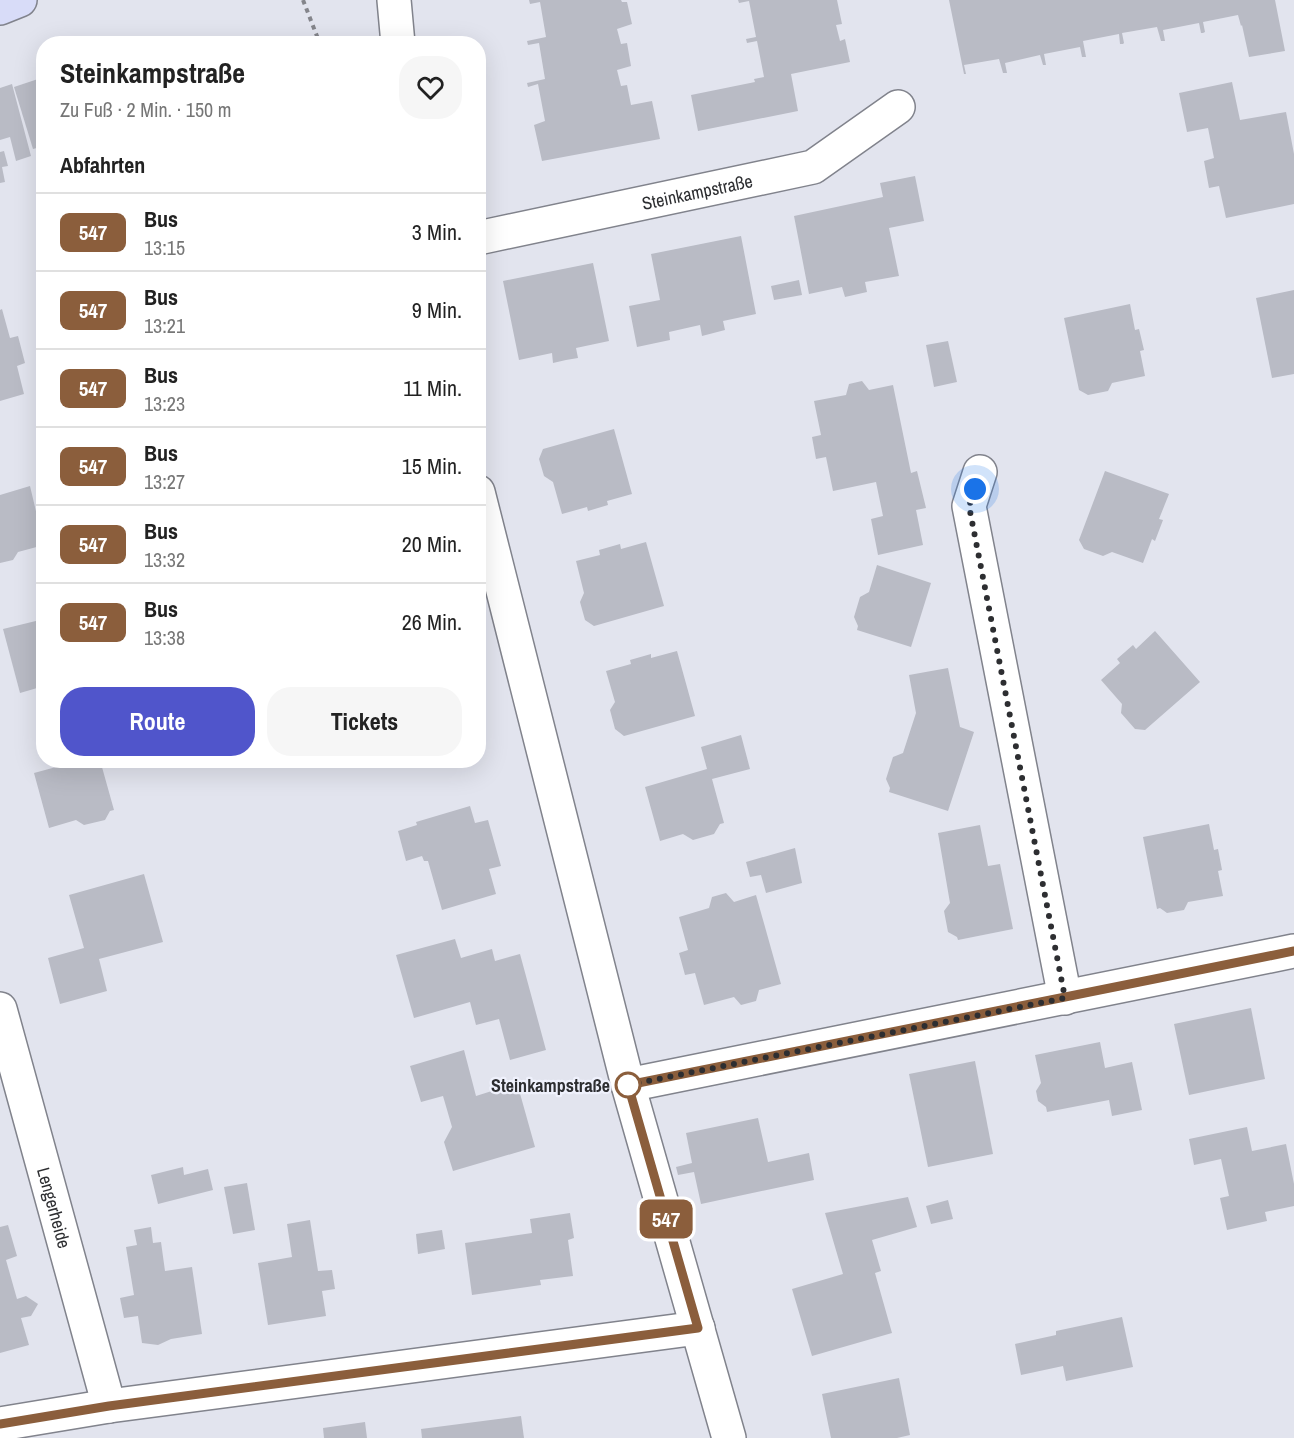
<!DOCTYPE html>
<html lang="de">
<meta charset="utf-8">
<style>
body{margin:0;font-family:"Archivo Narrow",sans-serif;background:#f6f6f6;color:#222;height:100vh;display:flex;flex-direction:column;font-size:22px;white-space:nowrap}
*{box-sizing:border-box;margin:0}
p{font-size:20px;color:#767676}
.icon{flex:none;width:33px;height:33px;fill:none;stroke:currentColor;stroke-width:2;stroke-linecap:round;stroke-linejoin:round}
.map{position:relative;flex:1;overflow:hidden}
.details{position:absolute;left:36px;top:36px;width:450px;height:732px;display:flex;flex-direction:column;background:#fff;border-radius:24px;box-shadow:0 6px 24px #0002}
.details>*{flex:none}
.badge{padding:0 12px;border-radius:9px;font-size:21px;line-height:39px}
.you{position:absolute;width:30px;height:30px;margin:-15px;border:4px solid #fff;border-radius:50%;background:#1a73e8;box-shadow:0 0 0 9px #1a73e833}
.map>.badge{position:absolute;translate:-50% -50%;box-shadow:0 0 0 3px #fff}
h2{padding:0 24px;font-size:22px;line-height:54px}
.round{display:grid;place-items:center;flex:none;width:63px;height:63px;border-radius:24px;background:#f6f6f6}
.headline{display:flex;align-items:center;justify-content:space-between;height:102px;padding:0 24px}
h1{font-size:28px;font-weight:700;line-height:45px}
.cta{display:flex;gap:12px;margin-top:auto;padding:12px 24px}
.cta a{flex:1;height:69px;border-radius:24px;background:#5055cb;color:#fff;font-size:24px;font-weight:700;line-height:69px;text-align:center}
.cta a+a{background:#f6f6f6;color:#222}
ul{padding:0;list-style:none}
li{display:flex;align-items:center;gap:18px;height:78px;padding:0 24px;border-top:2px solid #e0e0e0}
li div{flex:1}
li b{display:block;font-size:22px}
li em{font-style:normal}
li .badge{min-width:66px;font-weight:700;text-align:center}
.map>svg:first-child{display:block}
.building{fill:#b9bbc5}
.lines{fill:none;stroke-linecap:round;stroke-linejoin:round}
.street-casing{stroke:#81838c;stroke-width:36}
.secondary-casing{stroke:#81838c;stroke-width:36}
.path{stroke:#84858b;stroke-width:4;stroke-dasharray:4.5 4.5;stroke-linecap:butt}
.street{stroke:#fff;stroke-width:33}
.secondary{stroke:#d8dcf8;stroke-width:33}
.line-casing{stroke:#fff;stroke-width:14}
.line{stroke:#8b5e3c;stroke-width:9}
.walk{stroke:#2d2e31;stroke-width:6;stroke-dasharray:0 10.8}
.stop-dot{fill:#fff;stroke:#8b5e3c;stroke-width:3}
.labels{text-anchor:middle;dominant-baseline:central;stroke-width:4.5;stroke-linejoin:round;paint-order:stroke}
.street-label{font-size:18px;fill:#2d2e31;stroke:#eff1fc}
.stop-label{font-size:18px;font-weight:bold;fill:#2d2e31;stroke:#eff1fc;text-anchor:end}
</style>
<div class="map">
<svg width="1294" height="1438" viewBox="0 0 1294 1438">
<rect width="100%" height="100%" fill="#e2e4ee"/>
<g class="building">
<polygon points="529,0 621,0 622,2 627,2 632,24 617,29 621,44 627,43 631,66 617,70 621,86 627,85 631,105 652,101 660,139 542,161 534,125 545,121 538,84 528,87 527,83 545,79 539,43 528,45 527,41 546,37 540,2 530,4"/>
<polygon points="738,0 837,0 842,24 836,25 840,41 845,39 850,62 791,74 798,111 698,131 691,95 755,82 754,79 764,77 757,41 747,43 746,39 756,37 749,1 739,3"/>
<polygon points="949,0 1275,0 1285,51 1249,57 1242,25 1241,26 1238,15 1203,22 1205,32 1203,33 1201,33 1199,23 1163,30 1165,41 1161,41 1157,27 1122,33 1124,43 1123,44 1120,44 1119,34 1083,41 1086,57 1082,57 1080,47 1044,54 1046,65 1043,65 1040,55 1005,63 1007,73 1003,73 999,59 964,65 966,74 964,74"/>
<polygon points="44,77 44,146 33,149 14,87"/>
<polygon points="1232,82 1240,120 1286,112 1294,154 1294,204 1226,218 1219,186 1209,188 1204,161 1214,158 1208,128 1187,132 1179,93"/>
<polygon points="12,84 31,156 16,161 10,137 0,140 0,88"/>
<polygon points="4,151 8,166 2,167 5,182 0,183 0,152"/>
<polygon points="915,176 924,221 889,228 899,276 865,282 867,292 845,297 842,287 809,294 794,216 883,197 880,183"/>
<polygon points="741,236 756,314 723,321 725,330 702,336 700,325 669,332 670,340 637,347 629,306 660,300 651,254"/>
<polygon points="593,263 609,341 576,348 578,358 566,360 553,363 552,353 519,360 503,281"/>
<polygon points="799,280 802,295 774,300 771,286"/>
<polygon points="1294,290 1294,374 1272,378 1256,298"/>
<polygon points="1130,304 1135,330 1139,329 1144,350 1140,351 1145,376 1112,383 1108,391 1088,395 1079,390 1064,318"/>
<polygon points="2,309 10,338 18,336 25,363 17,366 24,394 0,401 0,310"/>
<polygon points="948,341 957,382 934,387 926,345"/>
<polygon points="862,381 869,390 893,385 911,473 917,471 926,508 916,510 923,545 878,555 871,519 883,516 876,482 833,491 826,457 816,459 812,437 821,435 814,401 846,395 849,384"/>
<polygon points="614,429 632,494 607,501 608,505 588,511 587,507 562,514 553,482 544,476 539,459 543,449"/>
<polygon points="1105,471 1169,494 1159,519 1163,520 1155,541 1152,539 1143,563 1112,552 1103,556 1084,549 1079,540"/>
<polygon points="30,486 44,545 18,552 13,560 0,563 0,495"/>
<polygon points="646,542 664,606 594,626 585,620 580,602 584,593 576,561 600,555 599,550 620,544 621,549"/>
<polygon points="877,565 931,583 911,647 857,630 858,626 854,617 860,597 869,592"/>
<polygon points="44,619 44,686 20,693 3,629"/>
<polygon points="1155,631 1200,682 1145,730 1135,729 1121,713 1122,704 1101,680 1120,663 1117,659 1133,645 1136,649"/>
<polygon points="677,651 695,716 624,736 615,729 610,710 615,702 606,671 631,664 630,660 651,654 651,658"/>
<polygon points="948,668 960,727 974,732 948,811 889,792 890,788 886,779 893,757 903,753 916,713 909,675"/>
<polygon points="741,735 750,769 712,779 724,823 720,824 714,834 693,840 683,834 660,841 645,787 707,769 701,747"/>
<polygon points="82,760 100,760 114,810 110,811 105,820 84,825 76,820 49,828 34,773"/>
<polygon points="470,806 475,823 488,820 501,866 489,869 496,894 442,910 428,861 424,861 422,856 406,861 398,831 417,825 416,822"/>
<polygon points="1209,824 1214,850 1218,849 1222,870 1218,871 1223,896 1188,902 1184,910 1167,913 1160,908 1157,909 1143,837"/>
<polygon points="980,825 988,866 1000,864 1013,929 958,940 957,937 948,932 944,911 950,903 938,833"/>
<polygon points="795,848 802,883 766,893 761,875 750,877 746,862"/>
<polygon points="144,874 163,942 99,959 107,991 60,1004 48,958 84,948 69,895"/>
<polygon points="726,893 734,902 756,895 781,984 759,990 756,1001 741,1005 734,997 704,1005 695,973 685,975 679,953 688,950 679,917 709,908 712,897"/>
<polygon points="455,939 461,958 492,949 495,961 520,954 546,1050 510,1060 499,1019 476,1025 470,1002 414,1018 396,955"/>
<polygon points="1251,1008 1265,1079 1189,1095 1174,1024"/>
<polygon points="1100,1042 1105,1068 1132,1062 1142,1110 1112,1116 1109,1100 1047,1112 1046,1107 1038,1101 1036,1091 1041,1083 1035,1055"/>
<polygon points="464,1050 476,1096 511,1085 519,1090 535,1147 453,1171 444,1142 452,1127 443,1096 421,1102 410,1066"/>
<polygon points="975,1061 993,1154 928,1167 909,1074"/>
<polygon points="758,1118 768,1162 809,1153 814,1180 701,1204 694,1172 678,1175 676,1167 692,1163 686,1133"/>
<polygon points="1247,1127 1252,1151 1286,1144 1294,1184 1294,1206 1265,1212 1267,1221 1227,1230 1220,1198 1229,1196 1221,1159 1194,1165 1189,1139"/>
<polygon points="183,1167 184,1175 208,1169 213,1190 158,1204 151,1175"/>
<polygon points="247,1183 255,1230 233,1234 224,1187"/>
<polygon points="908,1197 917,1227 872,1240 881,1271 875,1273 892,1333 812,1356 792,1289 843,1274 825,1213"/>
<polygon points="948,1200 953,1219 931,1224 926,1206"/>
<polygon points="570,1213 574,1238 568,1240 573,1276 540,1280 541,1285 472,1295 465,1243 532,1233 530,1219"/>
<polygon points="310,1220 318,1271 332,1270 335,1289 322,1291 326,1316 268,1325 258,1263 292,1257 287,1224"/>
<polygon points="8,1225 17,1256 6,1260 17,1299 26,1296 38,1304 31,1316 21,1318 29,1345 0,1353 0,1227"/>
<polygon points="151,1227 153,1243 161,1242 165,1271 192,1267 202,1334 171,1339 158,1345 142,1343 138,1316 124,1318 120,1298 134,1295 126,1247 137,1245 134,1230"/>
<polygon points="442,1230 445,1249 418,1254 416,1234"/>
<polygon points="1122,1317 1133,1367 1066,1381 1063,1366 1021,1375 1015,1344 1056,1335 1056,1331"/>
<polygon points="899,1378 910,1435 897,1438 831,1438 822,1394"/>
<polygon points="521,1416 524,1438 422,1438 421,1429"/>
<polygon points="365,1422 367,1438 324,1438 323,1428"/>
</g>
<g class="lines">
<defs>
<g id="street">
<polyline points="394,0 398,44"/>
<path id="s1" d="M478 238 813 167 898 107"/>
<polyline points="980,472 969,506 1065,998"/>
<polyline points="478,492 628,1085 729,1438"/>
<path id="s2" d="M0 1009 109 1406"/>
<polyline points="628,1085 1294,951"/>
<polyline points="0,1424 109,1406 698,1328"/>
</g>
<polyline id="secondary" points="0,8 20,0"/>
</defs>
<use href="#street" class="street-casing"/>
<use href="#secondary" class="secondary-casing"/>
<polyline class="path" points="303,0 320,44"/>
<use href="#street" class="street"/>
<use href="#secondary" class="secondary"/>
</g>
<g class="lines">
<defs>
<polyline id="line" points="0,1424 109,1406 698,1328 628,1085 1294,951"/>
</defs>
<use href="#line" class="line-casing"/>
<use href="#line" class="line"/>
<polyline class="walk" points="628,1085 1065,998 969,506 975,489"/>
</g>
<circle class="stop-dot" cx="628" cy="1085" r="12"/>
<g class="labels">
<g class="street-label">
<text stroke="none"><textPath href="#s1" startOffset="224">Steinkampstraße</textPath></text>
<text stroke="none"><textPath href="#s2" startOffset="206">Lengerheide</textPath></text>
</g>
<g class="stop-label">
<text x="610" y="1085">Steinkampstraße</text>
</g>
</g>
</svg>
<div class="you" style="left:975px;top:489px"></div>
<b class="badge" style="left:666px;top:1219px;background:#8b5e3c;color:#fff">547</b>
<section class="details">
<div class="headline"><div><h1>Steinkampstraße</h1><p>Zu Fuß · 2 Min. · 150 m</p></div><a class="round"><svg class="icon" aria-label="heart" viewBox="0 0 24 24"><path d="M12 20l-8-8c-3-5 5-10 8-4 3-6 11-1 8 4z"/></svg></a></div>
<h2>Abfahrten</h2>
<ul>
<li><span class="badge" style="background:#8b5e3c;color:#fff">547</span><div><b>Bus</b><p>13:15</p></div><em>3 Min.</em></li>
<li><span class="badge" style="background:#8b5e3c;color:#fff">547</span><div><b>Bus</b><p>13:21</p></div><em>9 Min.</em></li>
<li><span class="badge" style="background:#8b5e3c;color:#fff">547</span><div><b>Bus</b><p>13:23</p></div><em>11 Min.</em></li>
<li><span class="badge" style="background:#8b5e3c;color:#fff">547</span><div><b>Bus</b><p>13:27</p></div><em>15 Min.</em></li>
<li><span class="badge" style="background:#8b5e3c;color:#fff">547</span><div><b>Bus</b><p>13:32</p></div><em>20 Min.</em></li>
<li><span class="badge" style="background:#8b5e3c;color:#fff">547</span><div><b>Bus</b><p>13:38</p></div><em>26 Min.</em></li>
</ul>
<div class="cta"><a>Route</a><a>Tickets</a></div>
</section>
</div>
